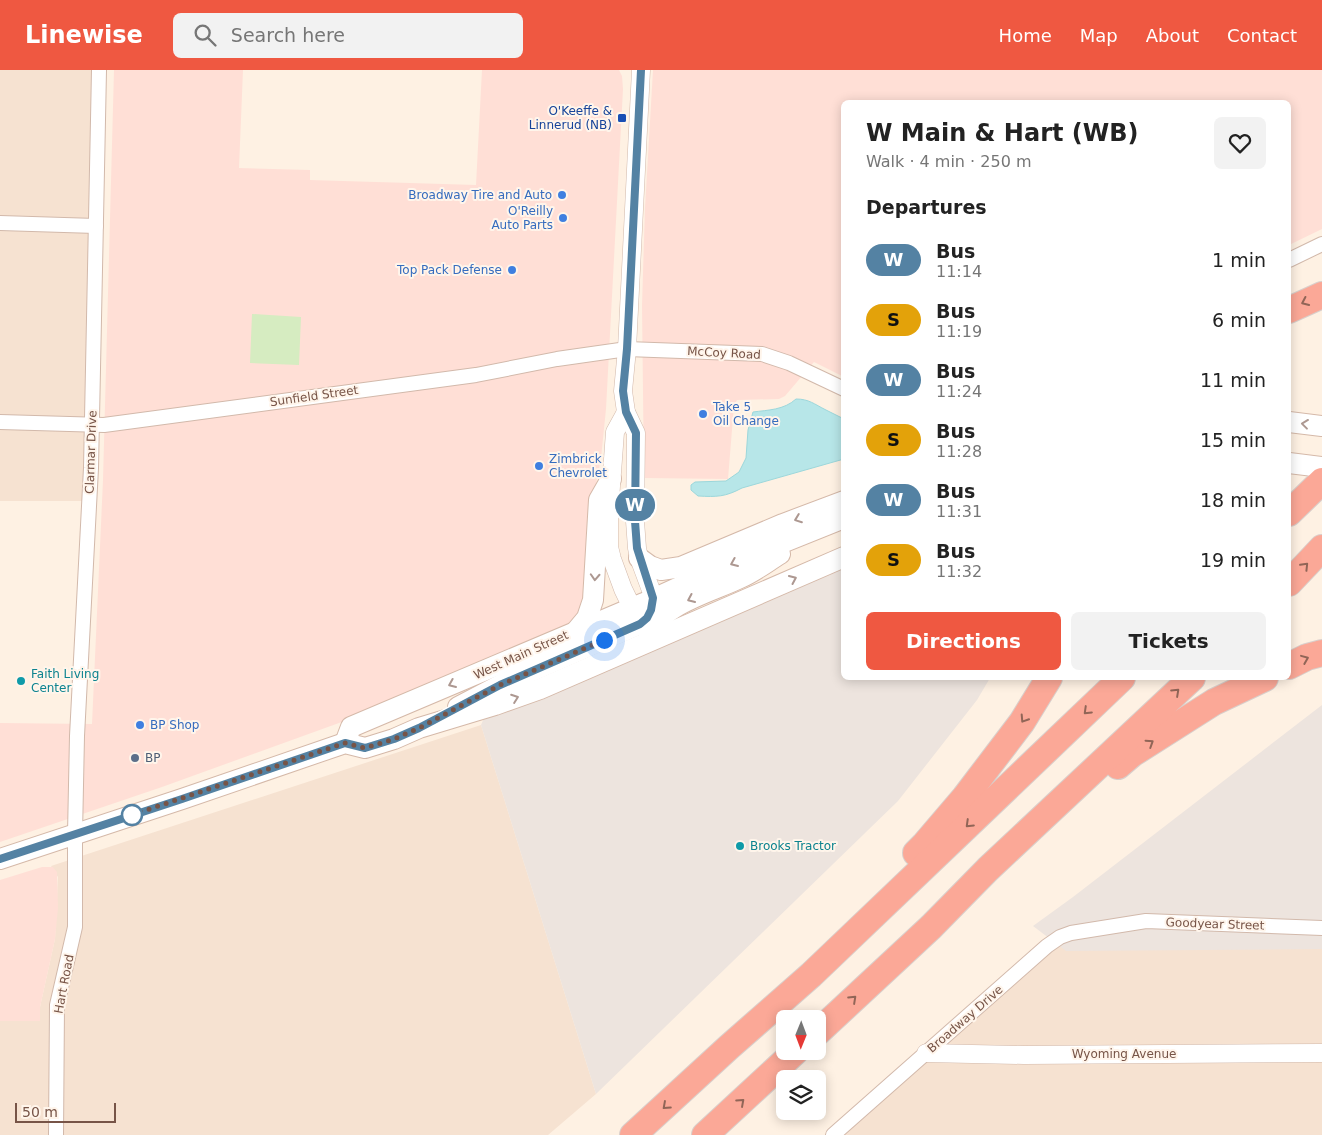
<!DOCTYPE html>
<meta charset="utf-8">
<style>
body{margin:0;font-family:"DejaVu Sans",sans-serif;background:#f2f2f2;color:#222;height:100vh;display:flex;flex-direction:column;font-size:19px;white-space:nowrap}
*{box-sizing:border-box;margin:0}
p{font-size:16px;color:#767676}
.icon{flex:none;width:28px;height:28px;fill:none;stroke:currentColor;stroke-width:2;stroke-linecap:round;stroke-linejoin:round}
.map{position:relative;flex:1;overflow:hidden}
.drawer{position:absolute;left:841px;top:30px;width:450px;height:580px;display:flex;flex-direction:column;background:#fff;border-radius:8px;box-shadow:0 2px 12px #0003}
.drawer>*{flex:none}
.badge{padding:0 10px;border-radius:16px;font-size:18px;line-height:32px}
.needle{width:32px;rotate:181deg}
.tools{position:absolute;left:776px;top:940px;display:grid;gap:10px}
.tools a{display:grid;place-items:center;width:50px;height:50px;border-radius:8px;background:#fff;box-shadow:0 2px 12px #0003;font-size:25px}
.scale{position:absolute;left:15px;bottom:12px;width:101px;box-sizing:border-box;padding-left:5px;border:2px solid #775447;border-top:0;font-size:14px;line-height:18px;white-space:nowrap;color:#775447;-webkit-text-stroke:4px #fff5eb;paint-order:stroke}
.you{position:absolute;width:25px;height:25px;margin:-12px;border:4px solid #fff;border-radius:50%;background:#1a73e8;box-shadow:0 0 0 8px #1a73e833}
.map>.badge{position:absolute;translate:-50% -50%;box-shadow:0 0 0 2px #fff}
h2{padding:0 25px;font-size:19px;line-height:45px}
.round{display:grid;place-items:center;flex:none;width:52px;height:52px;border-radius:8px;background:#f2f2f2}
.headline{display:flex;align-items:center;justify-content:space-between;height:85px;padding:0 25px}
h1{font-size:24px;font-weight:700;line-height:38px}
.action{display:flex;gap:10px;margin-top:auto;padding:10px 25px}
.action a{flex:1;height:58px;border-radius:8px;background:#ef5841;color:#fff;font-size:20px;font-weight:700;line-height:58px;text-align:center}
.action a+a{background:#f2f2f2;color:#222}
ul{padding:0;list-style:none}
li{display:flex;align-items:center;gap:15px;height:60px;padding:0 25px}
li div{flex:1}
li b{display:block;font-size:19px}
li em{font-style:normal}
li .badge{min-width:55px;font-weight:700;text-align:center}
header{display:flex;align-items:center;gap:30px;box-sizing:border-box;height:70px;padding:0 25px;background:#ef5841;color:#fff}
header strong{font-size:24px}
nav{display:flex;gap:28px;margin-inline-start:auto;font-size:18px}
.search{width:350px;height:45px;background:#f2f2f2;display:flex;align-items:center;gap:12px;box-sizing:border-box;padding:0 18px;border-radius:8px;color:#767676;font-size:19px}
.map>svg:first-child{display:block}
.residential{fill:#f6e2d1}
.commercial{fill:#ffdfd6}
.industrial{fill:#ede4de}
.green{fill:#d6ecc1}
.water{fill:#b7e6e8;stroke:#9cd7db}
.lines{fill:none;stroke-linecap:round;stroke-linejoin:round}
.minor-casing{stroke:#d2b9ab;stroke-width:16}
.tertiary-casing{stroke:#d2b9ab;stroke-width:19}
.secondary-casing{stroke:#d5b9a9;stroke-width:22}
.motorway-casing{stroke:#d9cfcb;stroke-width:28}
.minor{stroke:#fff;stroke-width:14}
.tertiary{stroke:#fff;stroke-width:18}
.secondary{stroke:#fff;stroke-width:20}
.motorway{stroke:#fba897;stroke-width:26}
.oneway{stroke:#916557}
.oneway2{stroke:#ad9891}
.line-casing{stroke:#fff;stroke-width:11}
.line{stroke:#5482a3;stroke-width:8}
.walk{stroke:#775447;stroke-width:5;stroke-dasharray:0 9}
.transit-dot{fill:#1a4fb4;stroke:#fff5eb;stroke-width:2}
.shop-dot{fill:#3f7fe0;stroke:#fff5eb;stroke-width:2}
.culture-dot{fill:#0f9aa8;stroke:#fff5eb;stroke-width:2}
.service-dot{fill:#5c6f8a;stroke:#fff5eb;stroke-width:2}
.stop-dot{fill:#fff;stroke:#5482a3;stroke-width:2.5}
.labels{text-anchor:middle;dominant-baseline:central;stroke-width:4;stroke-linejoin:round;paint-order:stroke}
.transit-label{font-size:12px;fill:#164399;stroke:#fff5eb;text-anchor:end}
.shop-label{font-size:12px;fill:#366cbe;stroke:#fff5eb;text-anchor:end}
.street-label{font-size:12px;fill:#775447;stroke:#fff5eb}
.culture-label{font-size:12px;fill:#0d838f;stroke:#fff5eb;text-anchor:start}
.service-label{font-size:12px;fill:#4e5e75;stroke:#fff5eb;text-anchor:start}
</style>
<header>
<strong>Linewise</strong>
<div class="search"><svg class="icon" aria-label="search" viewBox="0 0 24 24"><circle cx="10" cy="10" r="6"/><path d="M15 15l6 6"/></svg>Search here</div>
<nav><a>Home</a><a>Map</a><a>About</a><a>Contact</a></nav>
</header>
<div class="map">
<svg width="1322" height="1065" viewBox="0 0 1322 1065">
<rect width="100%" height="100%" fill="#fef1e3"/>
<g class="residential">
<polygon points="0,0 99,0 89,431 0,431"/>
<polygon points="481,655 596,1024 548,1065 0,1065 0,951 40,951 40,937 55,869 58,807 51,796"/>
<polygon points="1322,858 1322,1065 833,1065 1047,876"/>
</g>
<g class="commercial">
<polygon points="114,0 243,0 239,98 310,100 310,110 476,115 482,0 619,0 622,6 623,19 606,339 601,388 593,430 587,530 572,553 350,649 162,717 0,772 0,653 92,654 103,410"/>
<polygon points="653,0 1322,0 1322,159 1289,175 1289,32 844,32 844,307 814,292 785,326 779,329 737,330 734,335 728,409 644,408 642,236 645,138"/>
<polygon points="42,797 53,797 57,802 58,838 55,869 40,937 40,951 0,951 0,810"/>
</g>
<g class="industrial">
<polygon points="844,498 844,608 990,608 977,630 898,731 596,1024 481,655 484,648 804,514"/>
<polygon points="1322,635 1322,879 1066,881 1033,856 1073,827"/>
</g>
<polygon class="green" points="252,244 301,247 299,295 250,293"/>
<path class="water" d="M796 329C809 329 814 334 826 340 832 343 838 346 844 349V389L742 418C725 427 717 427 698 426L691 420V415L695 412 726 411 739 402 746 388 748 360 753 342C768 340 784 340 796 329Z"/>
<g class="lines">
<defs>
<g id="minor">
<polyline points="0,153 96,156"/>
<polyline points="1289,190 1322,174"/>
<polyline points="0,352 104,355 476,305 557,289 627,279 762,284 789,293 844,319"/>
<polyline points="56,1065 57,935 75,857 75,764 77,666 91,398 99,0"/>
<polyline points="833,1065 1047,876 1060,867 1071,863 1146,851 1322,858"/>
</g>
<g id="tertiary">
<polyline points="641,0 627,279 623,321 626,342 636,363 635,451 637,478 639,488 658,539"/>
<polyline points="626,342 615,362 609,443 609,477 612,489 623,519 638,550"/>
<polyline points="926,983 1024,985 1322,983"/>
</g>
<g id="secondary">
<polyline points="1289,352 1322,356"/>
<polyline points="1289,393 1322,397"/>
<polyline points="639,488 650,496 661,500 681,497 783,454 844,431"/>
<polyline points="577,560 587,548 593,530 599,430 611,409"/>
<path d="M649 567C657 535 714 521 740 508 754 502 767 492 780 484"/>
<path d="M458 637 500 615 640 554C649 546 651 540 653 528"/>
<polyline points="345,673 351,657 644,533 732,493 844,448"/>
<polyline points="0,789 182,729 345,673 365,678 394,669 419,658 495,635 540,619 844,487"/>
</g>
<g id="motorway">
<polyline points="1289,240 1322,225"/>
<polyline points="1289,443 1322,411"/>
<polyline points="1289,513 1322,478"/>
<polyline points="1289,596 1307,587 1322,583"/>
<polyline points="1118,696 1132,684 1214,632 1265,608"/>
<polyline points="916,783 924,775 965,727 1022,652 1049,608"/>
<polyline points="818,962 931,857 988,799 1192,608"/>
<polyline points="633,1065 729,977 811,905 1122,608"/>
<polyline points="705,1065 796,981"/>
</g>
</defs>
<use href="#minor" class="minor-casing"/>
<use href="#tertiary" class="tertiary-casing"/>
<use href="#secondary" class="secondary-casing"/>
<use href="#motorway" class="motorway-casing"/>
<use href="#minor" class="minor"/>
<use href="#tertiary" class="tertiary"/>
<use href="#secondary" class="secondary"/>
<use href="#motorway" class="motorway"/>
</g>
<defs><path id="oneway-chevron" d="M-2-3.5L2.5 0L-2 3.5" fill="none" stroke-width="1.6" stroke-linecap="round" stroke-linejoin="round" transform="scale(1.25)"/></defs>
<g class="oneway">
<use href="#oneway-chevron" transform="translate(1305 232) rotate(155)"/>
<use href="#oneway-chevron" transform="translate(1305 496) rotate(-46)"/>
<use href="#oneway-chevron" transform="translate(1305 589) rotate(-22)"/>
<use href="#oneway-chevron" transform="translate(1176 622) rotate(-43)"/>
<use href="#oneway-chevron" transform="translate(1087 641) rotate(136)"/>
<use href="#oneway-chevron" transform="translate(1024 649) rotate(123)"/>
<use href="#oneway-chevron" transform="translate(1150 673) rotate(-33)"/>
<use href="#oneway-chevron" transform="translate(969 754) rotate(136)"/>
<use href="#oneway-chevron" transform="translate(853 929) rotate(-43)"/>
<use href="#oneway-chevron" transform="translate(741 1032) rotate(-42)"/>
<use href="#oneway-chevron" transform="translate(666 1036) rotate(138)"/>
</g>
<g class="oneway2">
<use href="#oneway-chevron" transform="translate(1305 354) rotate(-173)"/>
<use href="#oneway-chevron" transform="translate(798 449) rotate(159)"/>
<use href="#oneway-chevron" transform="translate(734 493) rotate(157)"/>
<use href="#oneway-chevron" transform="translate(595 507) rotate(93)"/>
<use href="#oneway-chevron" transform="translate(793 509) rotate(-24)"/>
<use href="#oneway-chevron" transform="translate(691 529) rotate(156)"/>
<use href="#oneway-chevron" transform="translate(452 614) rotate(157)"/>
<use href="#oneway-chevron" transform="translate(515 628) rotate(-20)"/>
</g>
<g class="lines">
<defs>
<polyline id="line" points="0,789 182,729 345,673 365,678 394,669 419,658 500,615 640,554 647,548 651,540 653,528 637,478 635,451 636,363 626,342 623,321 627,279 641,0"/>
</defs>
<use href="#line" class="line-casing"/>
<use href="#line" class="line"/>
<polyline class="walk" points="132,745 345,673 365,678 394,669 419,658 500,615 604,570"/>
</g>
<rect class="transit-dot" x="617" y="43" width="10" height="10" rx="2.5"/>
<g class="shop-dot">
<circle cx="562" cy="125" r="5"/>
<circle cx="563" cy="148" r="5"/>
<circle cx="512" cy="200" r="5"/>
<circle cx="703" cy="344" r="5"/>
<circle cx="539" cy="396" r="5"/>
<circle cx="140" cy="655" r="5"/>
</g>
<g class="culture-dot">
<circle cx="21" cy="611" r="5"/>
<circle cx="740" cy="776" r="5"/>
</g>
<circle class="service-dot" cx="135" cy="688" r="5"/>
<circle class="stop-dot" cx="132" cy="745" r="10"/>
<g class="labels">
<g class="transit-label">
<text x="612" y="41">O'Keeffe &amp;<tspan x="612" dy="14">Linnerud (NB)</tspan></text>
</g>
<g class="shop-label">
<text x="552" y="125">Broadway Tire and Auto</text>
<text x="553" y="141">O'Reilly<tspan x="553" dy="14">Auto Parts</tspan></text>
<text x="502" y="200">Top Pack Defense</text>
<text x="713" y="337" text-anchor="start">Take 5<tspan x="713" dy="14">Oil Change</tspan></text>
<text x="549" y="389" text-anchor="start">Zimbrick<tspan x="549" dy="14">Chevrolet</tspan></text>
<text x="150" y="655" text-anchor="start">BP Shop</text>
</g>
<g class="street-label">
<text transform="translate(724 283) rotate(3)">McCoy Road</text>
<text transform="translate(314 326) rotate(-8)">Sunfield Street</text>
<text transform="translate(91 382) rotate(-88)">Clarmar Drive</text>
<text transform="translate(521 585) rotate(-24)">West Main Street</text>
<text transform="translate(1215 854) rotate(2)">Goodyear Street</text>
<text transform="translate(64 914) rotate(-79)">Hart Road</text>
<text transform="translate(965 949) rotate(-41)">Broadway Drive</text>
<text x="1124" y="984">Wyoming Avenue</text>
</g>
<g class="culture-label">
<text x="31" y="604">Faith Living<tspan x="31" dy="14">Center</tspan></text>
<text x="750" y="776">Brooks Tractor</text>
</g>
<g class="service-label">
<text x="145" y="688">BP</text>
</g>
</g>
</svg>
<div class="tools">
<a><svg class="needle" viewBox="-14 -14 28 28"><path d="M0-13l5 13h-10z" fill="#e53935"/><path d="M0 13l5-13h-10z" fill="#767676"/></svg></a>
<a><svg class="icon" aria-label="layers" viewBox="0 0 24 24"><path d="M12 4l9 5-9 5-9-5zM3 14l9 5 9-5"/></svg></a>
</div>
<div class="scale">50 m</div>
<div class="you" style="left:604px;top:570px"></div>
<b class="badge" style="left:635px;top:435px;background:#5482a3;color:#fff">W</b>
<section class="drawer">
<div class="headline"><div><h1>W Main &amp; Hart (WB)</h1><p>Walk · 4 min · 250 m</p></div><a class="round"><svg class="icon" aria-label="heart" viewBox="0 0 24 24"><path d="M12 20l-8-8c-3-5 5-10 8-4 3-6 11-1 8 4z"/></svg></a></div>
<h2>Departures</h2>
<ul>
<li><span class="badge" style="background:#5482a3;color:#fff">W</span><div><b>Bus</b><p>11:14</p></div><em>1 min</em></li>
<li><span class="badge" style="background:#e3a20a;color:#111">S</span><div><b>Bus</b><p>11:19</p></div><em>6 min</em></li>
<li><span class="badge" style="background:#5482a3;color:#fff">W</span><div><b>Bus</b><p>11:24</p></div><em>11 min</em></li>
<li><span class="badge" style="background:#e3a20a;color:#111">S</span><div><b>Bus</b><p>11:28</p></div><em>15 min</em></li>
<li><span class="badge" style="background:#5482a3;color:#fff">W</span><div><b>Bus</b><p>11:31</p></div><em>18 min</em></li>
<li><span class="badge" style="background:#e3a20a;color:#111">S</span><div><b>Bus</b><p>11:32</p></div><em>19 min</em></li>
</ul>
<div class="action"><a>Directions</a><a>Tickets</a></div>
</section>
</div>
